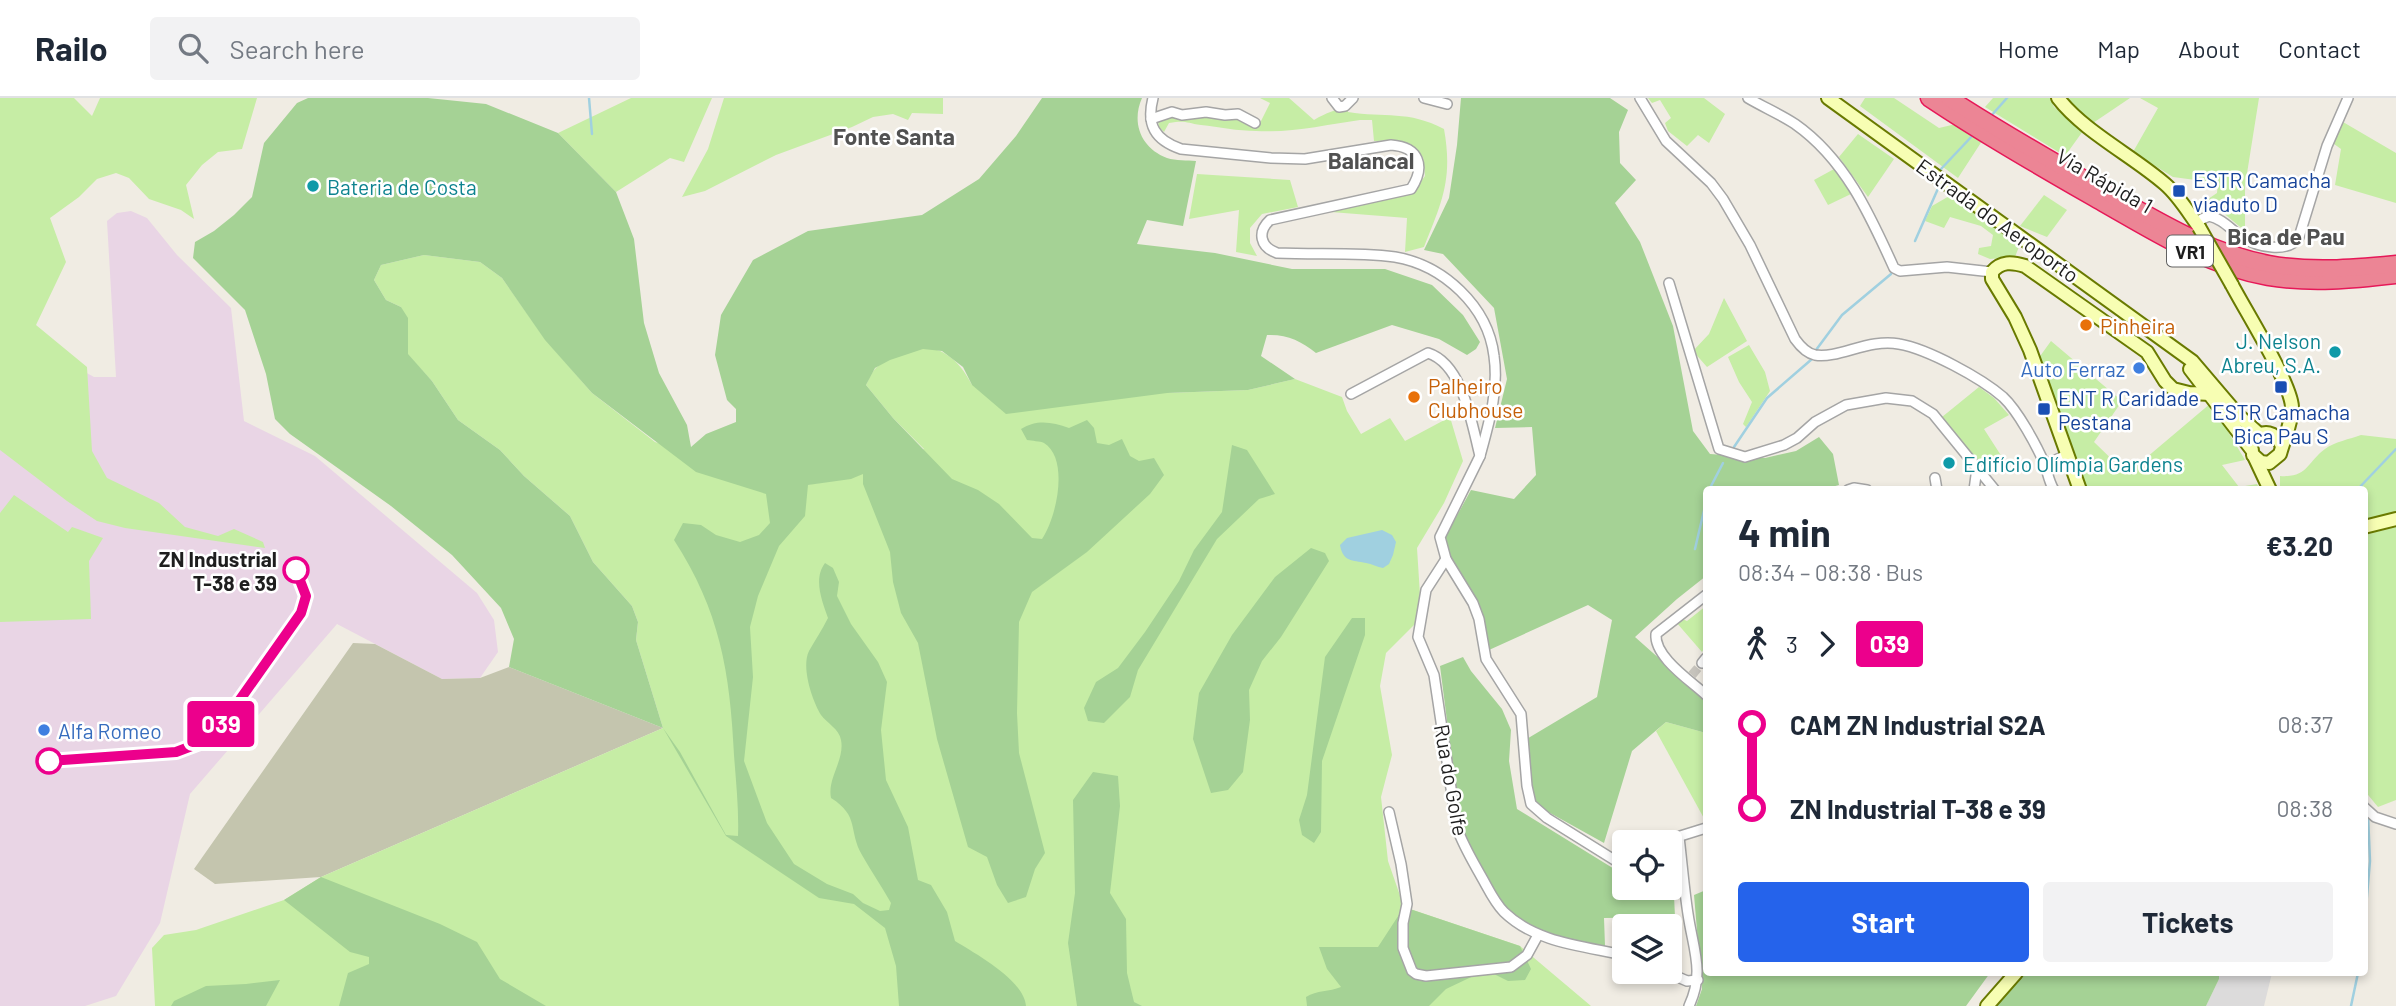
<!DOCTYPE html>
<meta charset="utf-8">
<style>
body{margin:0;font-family:Barlow,sans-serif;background:#f2f2f3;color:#1f2937;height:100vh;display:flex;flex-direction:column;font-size:26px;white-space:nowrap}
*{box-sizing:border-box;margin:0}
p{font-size:23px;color:#747a83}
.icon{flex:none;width:38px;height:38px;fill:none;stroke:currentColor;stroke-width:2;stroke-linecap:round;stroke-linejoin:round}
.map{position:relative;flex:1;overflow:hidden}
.drawer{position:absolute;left:1703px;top:388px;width:665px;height:490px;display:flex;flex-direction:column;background:#fff;border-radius:7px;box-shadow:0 4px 10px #0003}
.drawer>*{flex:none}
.badge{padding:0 14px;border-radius:5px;font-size:24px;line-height:46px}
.controls{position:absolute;left:1612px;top:732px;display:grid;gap:14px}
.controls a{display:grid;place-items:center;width:70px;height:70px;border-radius:7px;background:#fff;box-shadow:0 4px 10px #0003;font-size:35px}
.map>.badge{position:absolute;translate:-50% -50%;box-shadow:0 0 0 4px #fff}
.legs{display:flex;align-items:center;gap:10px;height:77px;padding:0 35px;font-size:23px}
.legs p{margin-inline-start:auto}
.headline{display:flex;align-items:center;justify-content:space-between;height:119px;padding:0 35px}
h1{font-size:38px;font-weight:700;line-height:52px}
.primary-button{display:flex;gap:14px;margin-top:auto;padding:14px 35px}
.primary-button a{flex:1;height:80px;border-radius:7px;background:#2563eb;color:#fff;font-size:28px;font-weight:700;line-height:80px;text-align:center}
.primary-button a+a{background:#f2f2f3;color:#1f2937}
ul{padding:0 35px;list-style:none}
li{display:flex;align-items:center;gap:24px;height:84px;font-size:26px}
li i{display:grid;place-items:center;width:10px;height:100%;margin:0 9px;background:currentColor}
li i::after{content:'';width:18px;height:18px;margin:-9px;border:5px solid;border-radius:50%;background:#fff}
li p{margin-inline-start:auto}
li:first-child i{background:linear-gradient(#0000 50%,currentColor 0)}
li:last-child i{background:linear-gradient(currentColor 50%,#0000 0)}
header{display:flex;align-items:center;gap:42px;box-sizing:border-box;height:98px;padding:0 35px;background:#fff;border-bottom:2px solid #e0e1e3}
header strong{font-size:33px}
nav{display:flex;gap:38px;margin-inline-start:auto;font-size:24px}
.search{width:490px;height:63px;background:#f2f2f3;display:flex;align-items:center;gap:18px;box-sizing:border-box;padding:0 24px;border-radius:7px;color:#747a83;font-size:26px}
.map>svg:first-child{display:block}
.residential{fill:#dcdbdb}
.industrial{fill:#e9d5e5}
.construction{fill:#c4c5ae}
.grass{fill:#c6eda5}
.forest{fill:#a5d295;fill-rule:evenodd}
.water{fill:#a0d0e0}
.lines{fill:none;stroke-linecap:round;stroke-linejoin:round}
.stream{stroke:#a0d0e0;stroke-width:2.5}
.street-tunnel{stroke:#c6c3bc;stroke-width:9;stroke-dasharray:9 4.5;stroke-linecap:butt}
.street-casing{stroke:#a5a5a5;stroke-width:12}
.secondary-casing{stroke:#697a00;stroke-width:16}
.highway-casing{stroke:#e61858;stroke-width:19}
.street{stroke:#fff;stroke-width:9}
.secondary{stroke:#f7feb3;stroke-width:12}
.highway{stroke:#ec8595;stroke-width:16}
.secondary-bridge-casing{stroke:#697a00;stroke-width:16;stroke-linecap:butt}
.secondary-bridge{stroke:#f7feb3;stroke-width:12}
.line-1-casing{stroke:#fff;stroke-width:16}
.line-1{stroke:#ec008c;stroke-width:10}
.culture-dot{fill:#0f9aa8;stroke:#fff;stroke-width:2.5}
.transit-dot{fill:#1a4fb4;stroke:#fff;stroke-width:2.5}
.food-dot{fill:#e8710a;stroke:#fff;stroke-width:2.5}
.shop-dot{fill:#3f7fe0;stroke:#fff;stroke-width:2.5}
.stop-1-dot{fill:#fff;stroke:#ec008c;stroke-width:3.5}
.labels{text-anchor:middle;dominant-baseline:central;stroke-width:5;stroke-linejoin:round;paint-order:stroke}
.shield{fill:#fff;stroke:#626262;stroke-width:2}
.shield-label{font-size:19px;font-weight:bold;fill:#1e1e1e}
.transit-label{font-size:21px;fill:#164399;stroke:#fff;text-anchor:start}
.street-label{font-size:21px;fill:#1e1e1e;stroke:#fff}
.culture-label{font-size:21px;fill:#0d838f;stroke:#fff;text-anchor:start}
.food-label{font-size:21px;fill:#c56008;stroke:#fff;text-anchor:start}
.shop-label{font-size:21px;fill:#366cbe;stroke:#fff;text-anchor:end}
.stop-label{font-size:21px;font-weight:bold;fill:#1e1e1e;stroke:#fff;text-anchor:end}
.neighbourhood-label{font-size:23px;font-weight:bold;fill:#515151;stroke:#fff}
</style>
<header>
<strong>Railo</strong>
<div class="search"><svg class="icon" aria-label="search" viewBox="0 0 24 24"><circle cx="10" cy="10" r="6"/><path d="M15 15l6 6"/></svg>Search here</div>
<nav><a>Home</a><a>Map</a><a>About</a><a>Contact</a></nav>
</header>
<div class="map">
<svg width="2396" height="908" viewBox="0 0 2396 908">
<rect width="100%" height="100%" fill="#f0ece3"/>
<polygon class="residential" points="2219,875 2272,875 2264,908 2206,908 2219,881"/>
<polygon class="industrial" points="131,113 147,120 177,157 231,210 244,323 315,358 477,495 494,522 498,554 480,580 442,581 337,526 190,696 160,825 116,898 85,908 0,908 0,205 12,234 94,279 116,279 107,123 117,115"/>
<polygon class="construction" points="353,545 375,546 442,581 480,580 509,569 663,630 321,779 215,786 194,771"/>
<g class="grass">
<polygon points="0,0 74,0 92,18 100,0 257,0 242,51 218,54 202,67 186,87 194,121 181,112 149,101 129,80 116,75 97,81 79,99 50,120 66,164 36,227 87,269 92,353 107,380 159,405 185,429 218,438 234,431 263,444 265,450 125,430 97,423 67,403 0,352"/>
<polygon points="631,0 712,0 684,64 670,60 616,94 558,35"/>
<polygon points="724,0 943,0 943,16 912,15 908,22 893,16 873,19 852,29 776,57 705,93 682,99 708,51"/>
<path d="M1260 0H1289L1314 22C1327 14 1335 13 1348 7V14C1385 20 1408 12 1444 31 1453 81 1442 104 1424 149L1405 154 1407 120 1331 114 1412 96 1425 78 1423 59C1405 42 1398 42 1374 43L1372 22H1360C1325 27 1291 35 1256 33 1238 33 1219 29 1201 27 1186 25 1186 22 1169 25L1164 34 1159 29 1158 23C1180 16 1199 19 1221 21 1226 21 1233 19 1238 20 1247 21 1249 29 1258 29L1270 5Z"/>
<polygon points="1648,0 1704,0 1725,16 1709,45 1698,37 1687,48 1668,33 1665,25 1671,20 1660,2 1652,5"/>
<polygon points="1865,0 1894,0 1939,30 1956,26 1982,43 1958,80 1860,8"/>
<polygon points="1993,0 2050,0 2054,9 2083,33 2065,58 1985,9"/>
<polygon points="2065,0 2130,0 2093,25"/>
<polygon points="2140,0 2259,0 2245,88 2245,133 2215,108 2202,111 2199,107 2217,95 2218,85 2173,79 2133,54 2158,10"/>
<polygon points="2343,24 2396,55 2396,105 2335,87 2341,51 2330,43"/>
<polygon points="1858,36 1894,61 1868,99 1839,59"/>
<polygon points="1834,71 1851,96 1828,107 1814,82"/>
<polygon points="1197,76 1290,82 1298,109 1262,116 1250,130 1250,145 1257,158 1236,154 1239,112 1189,121"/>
<polygon points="1951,97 2020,146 2015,159 1990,161 1978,156 1979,150 1991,148 1993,137 1981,128 1950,119 1944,130 1925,123 1932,108"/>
<polygon points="2044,97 2067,112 2047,139 2020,128"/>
<path d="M424 157 480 164 502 180 545 241 592 295 655 344 792 389 851 380 924 351 893 320 866 287C869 281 872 273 877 269 892 257 926 244 944 255 958 263 965 274 972 287L1167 295 1248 292 1295 281 1342 299 1347 313 1361 336 1390 320 1405 343 1450 319 1463 363 1444 405 1417 450 1420 497 1416 525 1386 555 1380 588 1392 657 1381 699 1388 763 1404 809 1520 848 1591 908H155L152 850 164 837 196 832 284 802 321 779 663 630 636 542 638 524 632 508 593 464 570 418 524 378 500 352 458 322 432 283 407 256 401 209 386 202 374 182 381 167Z"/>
<polygon points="1724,200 1747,243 1707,269 1693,253 1709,236"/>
<polygon points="2051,243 2122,303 2094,344 2127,376 2211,305 2245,362 2222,367 2239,389 2257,386 2260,392 2086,392 2038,261"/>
<polygon points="1749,247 1765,274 1770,293 1746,329 1743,326 1752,304 1739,284 1728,259"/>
<polygon points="1979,289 1994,300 2009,317 1984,331 2002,359 1982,369 1942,319"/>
<path d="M2361 337 2396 341V414L2364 422V392H2280V378C2308 380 2307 364 2325 351 2334 344 2350 341 2361 337Z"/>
<polygon points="14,397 68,434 72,429 103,440 89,463 91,521 0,524 0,415"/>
<polygon points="2396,429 2396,702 2378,709 2364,692 2364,437"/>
<polygon points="1706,508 1706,547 1702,554 1676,524 1680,520 1687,523"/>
<polygon points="1666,624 1706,635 1706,724 1656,633"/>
</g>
<g class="forest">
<path d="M308 0H428L486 6 558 35 616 94 634 141 644 225 659 275 687 327 691 349 706 336 736 324V311L727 302 715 257 721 217 753 162 808 133 922 117 979 81 1016 38 1042 0H1142C1131 25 1141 50 1167 60 1176 63 1187 62 1196 63L1183 128 1147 122 1137 146 1215 155 1292 171H1385L1432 187 1463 217 1480 244 1476 251 1467 257 1439 241 1392 227 1316 255C1301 243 1287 236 1267 237L1261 258 1295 281 1248 292 1167 295 1006 316 972 287 963 269 942 253 923 251 890 262 875 270 866 287 893 320 952 381 978 392 999 406 1032 440 1042 441C1056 421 1070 361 1044 345 1040 343 1032 343 1027 342L1021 331C1037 321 1052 324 1069 330L1087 322 1094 330 1097 345 1109 347 1122 341 1130 358 1139 363 1154 360 1164 377 1150 396 1087 454 1032 494 1019 524 1017 615 1019 655 1045 755 1035 771 1026 799 1008 805 997 787 987 759 968 749 937 641 918 545 901 515 893 484 890 454 863 386V376L851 381 808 387 805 418 779 448 758 498 750 529 753 579 744 663 767 725 794 766 827 786 853 796 863 805 880 813 889 812 891 805C882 789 871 773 862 757 848 733 860 718 831 700 827 680 845 662 841 642 839 631 827 625 821 617 812 602 801 569 809 553 815 542 822 532 828 520 822 503 813 481 825 465L833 470 839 484 837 498 851 526 878 564 887 584 881 632 886 682 908 729 918 782 931 787 947 814 955 843C976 856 1024 882 1026 908H899L896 868 885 830 854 806 819 800 726 738 663 630 509 569 514 541 501 510 452 457 391 408 290 336 275 321 266 276 245 212 193 160 195 144 214 133 234 117 252 99 264 45 297 5ZM424 157 480 164 502 180 545 242 592 295 696 374 766 396 770 425 759 437 740 444 716 437 701 427 683 425 674 442C720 513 730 574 734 657 736 684 739 712 738 738L726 737 680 654 663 630 636 542 638 524 632 508 593 464 570 418 524 378 500 352 458 322 432 283 408 256V220L401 209 386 202 374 182 381 167Z"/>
<polygon points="1461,0 1610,0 1628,12 1619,34 1620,65 1636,82 1615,105 1640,144 1673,228 1693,333 1710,356 1765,360 1796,353 1819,339 1833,356 1839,387 1821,392 1706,392 1706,478 1677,501 1635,539 1706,602 1706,635 1666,624 1632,653 1604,745 1532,705 1525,642 1597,599 1612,522 1588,507 1489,552 1484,522 1479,508 1448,463 1443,443 1471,392 1514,401 1536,377 1532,329 1495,330 1507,281 1494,210 1443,156 1424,152 1449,100 1457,47"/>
<polygon points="1232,347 1247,352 1275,396 1259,401 1217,441 1138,572 1130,599 1104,625 1088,623 1084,610 1096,584 1118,570 1145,534 1179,483 1194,452 1222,414"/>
<polygon points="1311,450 1325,455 1329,463 1281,539 1262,563 1249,592 1250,622 1243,674 1228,692 1211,695 1193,641 1199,595 1232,537 1275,479"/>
<polygon points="1352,520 1365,520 1365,537 1322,663 1321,734 1314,745 1302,737 1299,722 1307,697 1325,559"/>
<polygon points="1463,559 1471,573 1502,611 1511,632 1509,663 1517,711 1624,777 1624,789 1670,789 1670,751 1672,755 1675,819 1604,820 1605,848 1541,835 1504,809 1461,732 1440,568"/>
<polygon points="1093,674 1118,678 1120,708 1110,795 1126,821 1127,875 1134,904 1142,908 1077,908 1068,845 1075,795 1073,702"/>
<polygon points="321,779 440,826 477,844 500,881 546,908 339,908 348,875 369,866 369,859 350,854 284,802"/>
<polygon points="1706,792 1706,875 1990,875 1966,908 1696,908 1702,891 1694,797"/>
<path d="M1404 809 1520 848 1531 871 1525 882 1508 883 1486 872 1446 891 1429 908H1307L1306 899C1317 892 1329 894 1341 889L1327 871 1319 849H1378Z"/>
<polygon points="2008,875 2219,875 2219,881 2206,908 1980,908"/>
<polygon points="280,882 266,908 171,908 174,903 206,888 246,886"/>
</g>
<path class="water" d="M1382 432 1392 437 1396 444 1393 457 1389 466 1383 470C1377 469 1372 466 1366 465 1352 462 1343 464 1340 447L1347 440Z"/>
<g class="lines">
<g class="stream">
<polyline points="589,0 592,36"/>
<polyline points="1991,18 2007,0"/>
<polyline points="1941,76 1941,71 1974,36"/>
<polyline points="1915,143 1940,86"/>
<polyline points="1816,252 1842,217 1891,176"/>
<polyline points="1734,349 1767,300 1812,261"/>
<polyline points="1709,392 1723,365"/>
<polyline points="2357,392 2396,351"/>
<polyline points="1695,451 1706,404"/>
<polyline points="2364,647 2367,707"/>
<polyline points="2364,833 2370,763 2368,717"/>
<polyline points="2351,908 2358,875"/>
</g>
<polyline class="street-tunnel" points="1692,577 1702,565"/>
<defs>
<g id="street">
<path d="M1153 0C1146 27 1155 42 1181 51L1271 60 1305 61 1391 47C1419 49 1426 68 1411 91L1270 122C1257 134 1260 149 1277 155 1316 157 1356 154 1395 159 1443 167 1488 208 1494 258 1499 292 1489 325 1480 358"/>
<polyline points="1332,0 1339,9 1345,8 1353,0"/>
<polyline points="1424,0 1447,6"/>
<path d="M1640 0 1666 43 1711 85 1723 101 1750 147 1795 241C1800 248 1806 255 1815 257 1839 261 1869 240 1899 246 1928 251 1981 280 2003 299 2018 313 2037 348 2045 367 2048 376 2049 384 2054 392"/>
<path d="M1748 0C1763 9 1780 16 1795 26 1845 61 1870 117 1894 170L1900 173 1947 169 1992 174"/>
<polyline points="1151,21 1172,14 1182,17 1206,14 1225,17 1238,16 1255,25"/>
<path d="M2195 124 2209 118C2223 121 2230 131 2242 139 2257 149 2288 156 2299 139L2327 48 2348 0"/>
<polyline points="1669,185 1719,351 1745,359 1784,347 1797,340 1815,324 1846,307 1886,300 1912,303 1933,316 1995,392"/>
<path d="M1351 296 1428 255C1463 266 1472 327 1480 358L1440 439 1446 461 1473 505 1479 521 1486 561 1521 616 1527 688 1531 706 1547 720 1624 768"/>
<polyline points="2044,367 2067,357"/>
<polyline points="1935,380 1937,392"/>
<polyline points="1848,392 1854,390 1867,392"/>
<polyline points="1974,392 1977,370"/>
<path d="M1446 461 1426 492 1418 539 1434 577 1457 730C1463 747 1472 762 1481 778 1488 790 1494 804 1504 814 1536 845 1583 848 1624 857"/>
<path d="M1706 497 1656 536C1654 559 1691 583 1706 597"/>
<polyline points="1702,565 1706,560"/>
<polyline points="2364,709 2375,719 2396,726"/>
<polyline points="1389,714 1401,766 1407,806 1403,825 1403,850 1412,873 1416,876 1426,878 1511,869 1527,857 1538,837"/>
<path d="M1679 739C1682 764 1684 790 1688 816 1693 851 1705 874 1689 908"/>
<polyline points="1661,744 1706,730"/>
<polyline points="1664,873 1687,883 1698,882"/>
</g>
<g id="secondary">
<polyline points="1828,0 2192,263 2238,317 2259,336"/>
<path d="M2058 0C2083 33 2133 58 2165 86 2179 98 2188 114 2199 129"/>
<path d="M2232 187C2245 212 2291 285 2292 309 2292 325 2284 341 2280 356L2269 365 2261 364 2253 357"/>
<polyline points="2190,271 2252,352"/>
<path d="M2254 341C2264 331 2275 334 2281 346"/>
<polyline points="2254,358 2270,392"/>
<path d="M2080 392 2030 252 2015 219 1992 181V174C2001 163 2012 164 2025 168L2147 254 2165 283 2173 291 2189 295 2211 296"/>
<polyline points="2364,429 2396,421"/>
<polyline points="1987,908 2016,875"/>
</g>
<g id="highway">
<path d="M1929 0C1986 38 2044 71 2103 105 2156 135 2207 168 2268 179 2311 186 2353 182 2396 177"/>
<path d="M1949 0C2000 33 2052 63 2105 93 2157 122 2209 155 2269 166 2312 174 2353 170 2396 166"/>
</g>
</defs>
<use href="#street" class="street-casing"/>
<use href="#secondary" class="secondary-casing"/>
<use href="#highway" class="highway-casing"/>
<use href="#street" class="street"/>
<use href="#secondary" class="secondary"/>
<use href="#highway" class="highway"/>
<defs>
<polyline id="secondary-bridge" points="2199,129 2232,187"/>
</defs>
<use href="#secondary-bridge" class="secondary-bridge-casing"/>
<use href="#secondary-bridge" class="secondary-bridge"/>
</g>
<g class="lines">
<defs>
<polyline id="line-1" points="49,663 176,654 205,643 232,613 301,515 306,498 296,472"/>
</defs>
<use href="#line-1" class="line-1-casing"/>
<use href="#line-1" class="line-1"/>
</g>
<g class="culture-dot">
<circle cx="313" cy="88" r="7"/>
<circle cx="2335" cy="254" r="7"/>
<circle cx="1949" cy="365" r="7"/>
</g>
<g class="transit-dot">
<rect x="2172" y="86" width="14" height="14" rx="3.5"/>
<rect x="2274" y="282" width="14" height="14" rx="3.5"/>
<rect x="2037" y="304" width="14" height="14" rx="3.5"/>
</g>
<g class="food-dot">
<circle cx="2086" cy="227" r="7"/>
<circle cx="1414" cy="299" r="7"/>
</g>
<g class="shop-dot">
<circle cx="2139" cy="270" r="7"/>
<circle cx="44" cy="632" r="7"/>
</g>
<g class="stop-1-dot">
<circle cx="296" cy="472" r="12"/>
<circle cx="49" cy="663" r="12"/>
</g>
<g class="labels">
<rect class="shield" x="2167" y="137.5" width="46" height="31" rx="5"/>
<g class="shield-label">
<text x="2190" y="153">VR1</text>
</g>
<g class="transit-label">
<text x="2193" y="81">ESTR Camacha<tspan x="2193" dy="24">viaduto D</tspan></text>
<text x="2058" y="299">ENT R Caridade<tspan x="2058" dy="24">Pestana</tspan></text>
<text x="2281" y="313" text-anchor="middle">ESTR Camacha<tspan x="2281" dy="24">Bica Pau S</tspan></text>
</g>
<g class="street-label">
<text transform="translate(2105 82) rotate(30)">Via Rápida 1</text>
<text transform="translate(1998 122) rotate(36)">Estrada do Aeroporto</text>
<text transform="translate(1452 682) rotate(80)">Rua do Golfe</text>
</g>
<g class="culture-label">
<text x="327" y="88">Bateria de Costa</text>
<text x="2321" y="242" text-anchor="end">J. Nelson<tspan x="2321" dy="24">Abreu, S.A.</tspan></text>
<text x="1963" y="365">Edifício Olímpia Gardens</text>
</g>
<g class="food-label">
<text x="2100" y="227">Pinheira</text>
<text x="1428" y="287">Palheiro<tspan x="1428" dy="24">Clubhouse</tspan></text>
</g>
<g class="shop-label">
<text x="2125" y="270">Auto Ferraz</text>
<text x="58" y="632" text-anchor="start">Alfa Romeo</text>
</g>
<g class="stop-label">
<text x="277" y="460">ZN Industrial<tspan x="277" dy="24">T-38 e 39</tspan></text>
</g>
<g class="neighbourhood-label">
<text x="894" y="38">Fonte Santa</text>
<text x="1371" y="62">Balancal</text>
<text x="2286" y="138">Bica de Pau</text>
</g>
</g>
</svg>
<div class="controls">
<a><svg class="icon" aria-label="locate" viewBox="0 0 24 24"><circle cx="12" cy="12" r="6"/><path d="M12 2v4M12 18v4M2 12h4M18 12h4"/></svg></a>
<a><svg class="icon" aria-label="layers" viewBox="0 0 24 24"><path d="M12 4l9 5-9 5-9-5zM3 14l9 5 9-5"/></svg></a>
</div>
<b class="badge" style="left:221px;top:626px;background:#ec008c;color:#fff">039</b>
<section class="drawer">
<div class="headline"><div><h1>4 min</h1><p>08:34 – 08:38 · Bus</p></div><b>€3.20</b></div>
<div class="legs"><svg class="icon" aria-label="walk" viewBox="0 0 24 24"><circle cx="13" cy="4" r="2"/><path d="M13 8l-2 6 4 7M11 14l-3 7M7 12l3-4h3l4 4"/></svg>3<svg class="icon" aria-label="forward" viewBox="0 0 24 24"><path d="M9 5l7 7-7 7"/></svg><b class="badge" style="background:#ec008c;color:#fff">039</b></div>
<ul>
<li><i style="color:#ec008c"></i><b>CAM ZN Industrial S2A</b><p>08:37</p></li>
<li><i style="color:#ec008c"></i><b>ZN Industrial T-38 e 39</b><p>08:38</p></li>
</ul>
<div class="primary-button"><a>Start</a><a>Tickets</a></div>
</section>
</div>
